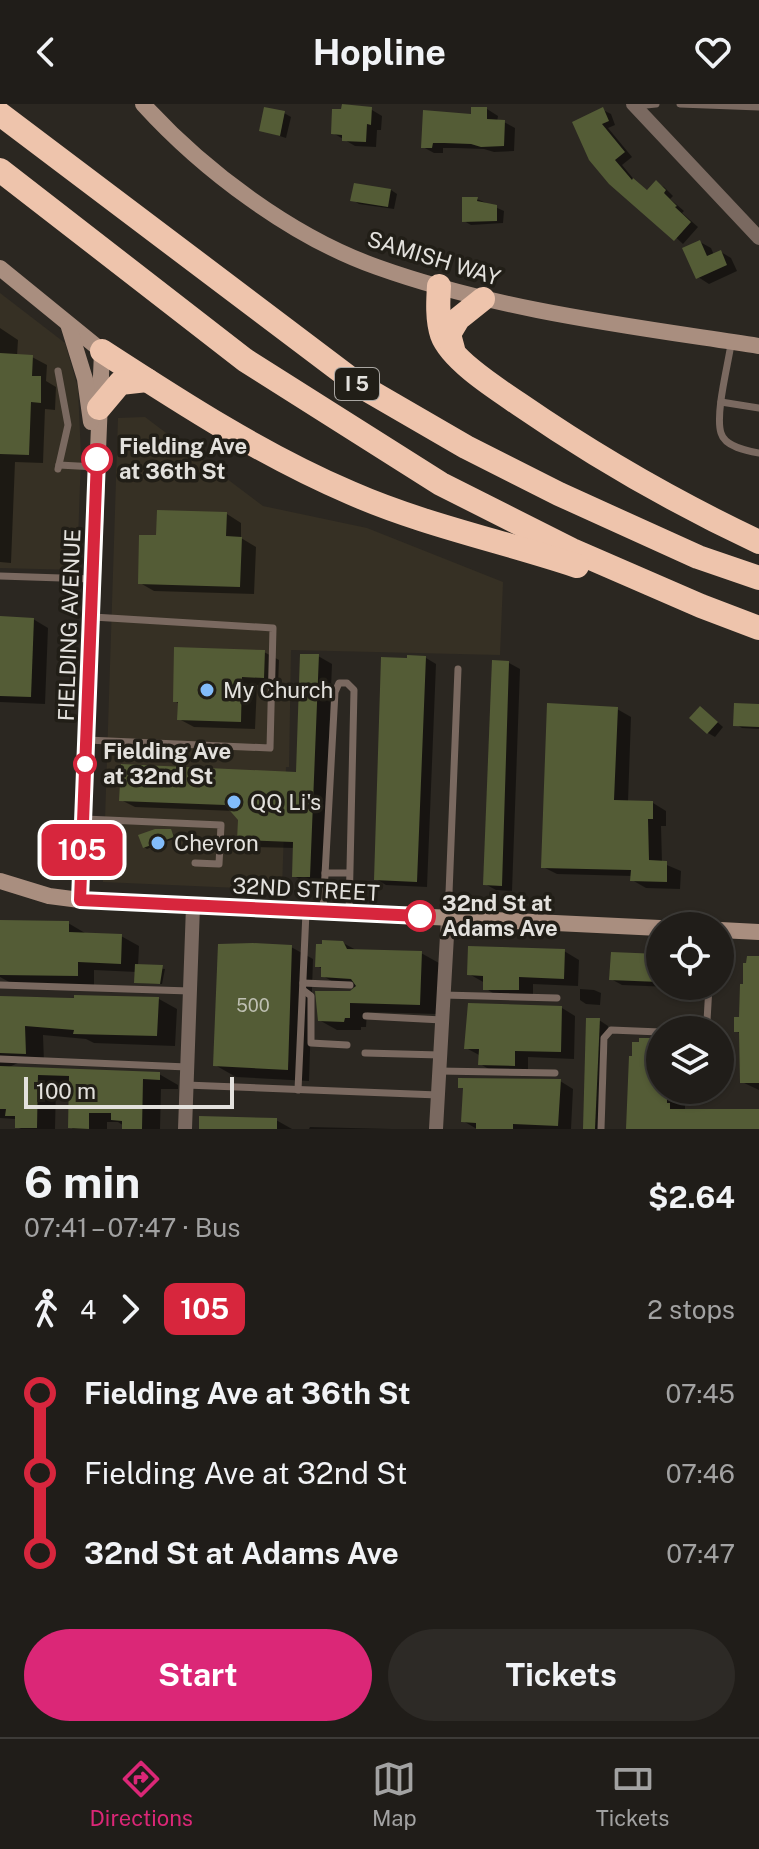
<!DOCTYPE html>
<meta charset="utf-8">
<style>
body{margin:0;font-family:"Public Sans",sans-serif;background:#2d2a26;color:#f1f3f6;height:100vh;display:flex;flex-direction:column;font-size:30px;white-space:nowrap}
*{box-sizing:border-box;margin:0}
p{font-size:26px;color:#a2a2a2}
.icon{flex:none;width:44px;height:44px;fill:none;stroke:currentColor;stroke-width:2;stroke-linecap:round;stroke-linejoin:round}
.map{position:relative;height:1025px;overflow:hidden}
.details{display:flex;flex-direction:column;background:#201d19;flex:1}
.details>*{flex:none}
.badge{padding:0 16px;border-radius:12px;font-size:28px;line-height:52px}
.tools{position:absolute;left:646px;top:808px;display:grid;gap:16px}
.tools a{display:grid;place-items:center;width:88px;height:88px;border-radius:50%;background:#201d19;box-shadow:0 2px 6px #0004,0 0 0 2px #3d3b38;font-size:40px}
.scale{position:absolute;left:24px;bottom:20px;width:210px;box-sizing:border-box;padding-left:8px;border:4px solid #e3e1dd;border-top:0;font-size:22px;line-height:28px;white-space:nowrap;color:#e3e1dd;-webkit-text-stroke:6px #211e17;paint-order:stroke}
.map>.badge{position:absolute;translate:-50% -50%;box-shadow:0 0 0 4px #fff}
.legs{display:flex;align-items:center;gap:12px;height:88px;padding:0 24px;font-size:26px}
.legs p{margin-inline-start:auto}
.summary{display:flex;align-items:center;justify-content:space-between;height:136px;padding:0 24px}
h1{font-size:44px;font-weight:700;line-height:60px}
.button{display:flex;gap:16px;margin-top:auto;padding:16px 24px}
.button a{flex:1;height:92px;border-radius:48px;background:#db2777;color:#fff;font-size:32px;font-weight:700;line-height:92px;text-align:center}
.button a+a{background:#2d2a26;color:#f1f3f6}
ul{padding:0 24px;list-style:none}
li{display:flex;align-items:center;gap:28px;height:80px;font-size:30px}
li i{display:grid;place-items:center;width:12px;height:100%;margin:0 10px;background:currentColor}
li i::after{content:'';width:20px;height:20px;margin:-10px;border:6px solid;border-radius:50%;background:#201d19}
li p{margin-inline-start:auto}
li:first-child i{background:linear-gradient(#0000 50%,currentColor 0)}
li:last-child i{background:linear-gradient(currentColor 50%,#0000 0)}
header{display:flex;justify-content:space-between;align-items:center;height:104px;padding:0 24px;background:#201d19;font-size:36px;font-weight:700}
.menu{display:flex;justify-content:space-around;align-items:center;height:112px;border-top:2px solid #3d3b38;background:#201d19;font-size:22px;color:#a2a2a2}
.menu a{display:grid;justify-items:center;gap:4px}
.menu .current{color:#db2777}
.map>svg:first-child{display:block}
.built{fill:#363024}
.shadow{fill:#0007}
.building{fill:#545c36}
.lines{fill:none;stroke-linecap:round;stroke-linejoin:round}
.lane{stroke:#7a6960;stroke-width:7}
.street{stroke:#7a6960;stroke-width:14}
.secondary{stroke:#a98e7f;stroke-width:16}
.highway{stroke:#eec4ac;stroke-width:24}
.line-1-casing{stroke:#fff;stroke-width:18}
.line-1{stroke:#d7263d;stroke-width:12}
.stop-1-dot{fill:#fff;stroke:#d7263d;stroke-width:4}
.poi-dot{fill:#82bcfa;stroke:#211e17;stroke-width:3}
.labels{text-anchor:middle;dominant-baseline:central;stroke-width:7;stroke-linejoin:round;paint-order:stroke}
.number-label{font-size:18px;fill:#bfc0b3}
.shield{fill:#211e17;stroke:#a9a6a2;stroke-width:2}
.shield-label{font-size:20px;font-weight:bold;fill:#e3e1dd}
.street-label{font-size:22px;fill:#e3e1dd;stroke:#211e17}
.stop-label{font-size:22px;font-weight:bold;fill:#e3e1dd;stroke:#211e17;text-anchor:start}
.poi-label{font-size:22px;fill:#e3e1dd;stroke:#211e17;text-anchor:start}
</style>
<header><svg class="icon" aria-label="back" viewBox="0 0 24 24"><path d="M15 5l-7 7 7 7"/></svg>Hopline<svg class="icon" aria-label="heart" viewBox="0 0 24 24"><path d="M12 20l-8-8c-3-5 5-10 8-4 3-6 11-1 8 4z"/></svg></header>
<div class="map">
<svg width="759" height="1025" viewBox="0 0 759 1025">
<rect width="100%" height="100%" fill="#2b2721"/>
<g class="built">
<polygon points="0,189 65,239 78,284 81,352 77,466 0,464"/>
<polygon points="145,313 263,402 367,424 503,478 500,551 291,546 289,663 286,663 282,786 103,778 118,314"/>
</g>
<g class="shadow">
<polygon points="367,3 382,12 381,26 377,26 376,43 355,42 333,29"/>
<polygon points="487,5 498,12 497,18 504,18 515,24 514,47 494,48 484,45 456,44 443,44 443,49 434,49 423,43"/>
<polygon points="603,6 611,10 615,21 608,24 632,53 622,61 636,78 648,87 656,79 664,83 673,92 670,95 684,107 682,109 698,123 683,140 591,55"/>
<polygon points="284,9 291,13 286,34 261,26"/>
<polygon points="355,81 391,86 397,90 394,105 359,100 353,96"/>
<polygon points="477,95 504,107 503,119 471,121 464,117"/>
<polygon points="700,138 711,144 714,151 721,148 731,154 737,167 709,180 698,173"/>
<polygon points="0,224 18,236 17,252 32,253 47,261 46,277 56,283 55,306 45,305 43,359 15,358 11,459 0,458"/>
<polygon points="227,410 241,419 241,434 256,443 254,490 154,487 140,479"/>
<polygon points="0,514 33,515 48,524 45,600 0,598"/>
<polygon points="264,548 279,556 278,581 257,581 255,625 194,623 179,615 179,600 175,597"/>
<polygon points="318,552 332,560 323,780 307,779 294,772 295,744 253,743 240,735 240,715 234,707 135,703 121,696 298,670"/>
<polygon points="426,554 436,560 427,783 386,781 376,775"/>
<polygon points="509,559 520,565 512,787 496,786 485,780"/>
<polygon points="759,602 759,625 742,624 735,620"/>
<polygon points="617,605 631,613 628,698 653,699 666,707 666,722 661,722 662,759 681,767 680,785 646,784 632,776 632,772 557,770 543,763"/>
<polygon points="707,609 723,623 715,633 708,629"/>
<polygon points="171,727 176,734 147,745 144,743"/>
<polygon points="0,818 68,819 85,829 121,832 139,842 138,862 165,865 162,880 139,879 137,868 94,866 94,881 11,879 0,873"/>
<polygon points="343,839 358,847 421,849 439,859 437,910 367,908 366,923 361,923 361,926 337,926 319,916 357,883 340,882 323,872 323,865 317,862"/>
<polygon points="291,843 313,855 309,977 236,973 215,961"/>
<polygon points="564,847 579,856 578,882 533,880 533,894 499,893 485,884 485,879 469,870"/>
<polygon points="660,852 660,882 693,882 693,884 622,881 611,875"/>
<polygon points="759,854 759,986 742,978 741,930 736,927"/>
<polygon points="580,885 594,886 601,889 600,901 586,900 580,896"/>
<polygon points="0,893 159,895 177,905 175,942 94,939 86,935 43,931 44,959 20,958 7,964 159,970 178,981 178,985 161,985 160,1025 124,1025 124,1022 118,1018 107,1018 107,1025 73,1025 70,1023 70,981 56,981 55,1025 21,1025 17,1023 17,1016 15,1015 0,1014"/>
<polygon points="562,904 575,912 574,955 528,953 528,968 494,968 480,960 481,952 466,944"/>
<polygon points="599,916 608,922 604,1025 586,1025"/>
<polygon points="660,937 660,986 685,986 685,1006 759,1006 759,1025 628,1025"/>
<polygon points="560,977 573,985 571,1025 477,1025 463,1017 465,985 460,983"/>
<polygon points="276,1016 292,1025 201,1025"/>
<polygon points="310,1023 392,1025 309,1025"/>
</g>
<g class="building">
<polygon points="342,0 372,3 371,21 367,20 366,38 342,37 342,31 331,30 332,5 341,5"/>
<polygon points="264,3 285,7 280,32 259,27"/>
<polygon points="471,3 487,3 487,15 505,16 504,42 481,43 471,40 444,39 433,39 432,44 421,44 423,6 471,10"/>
<polygon points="603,3 609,17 602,20 625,48 615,56 632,76 633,74 647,86 656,76 666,86 664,89 677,102 675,103 691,118 674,137 609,80 589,56 572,18"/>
<polygon points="354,79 391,85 388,103 350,97"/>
<polygon points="462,93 478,93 477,97 497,101 497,117 462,118"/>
<polygon points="700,136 707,152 721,146 727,161 696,175 682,144"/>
<polygon points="0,249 33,251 32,272 41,272 41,299 31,298 29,351 0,350"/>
<polygon points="157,406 227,408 226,432 242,433 240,483 138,480 139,431 156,431"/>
<polygon points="0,512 34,514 31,593 0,592"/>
<polygon points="174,543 265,546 264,574 242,573 241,618 177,616 178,598 173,598"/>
<polygon points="300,550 319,550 310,773 292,773 293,738 237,736 238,716 225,701 119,697 121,660 296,668"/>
<polygon points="407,551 426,552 417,778 374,776 381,553 407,554"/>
<polygon points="492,556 509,557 502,782 483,781"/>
<polygon points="547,599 618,603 614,696 653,697 653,715 648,715 649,756 667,757 667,778 630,777 631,766 541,764"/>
<polygon points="734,599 759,600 759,623 733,622"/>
<polygon points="700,602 718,618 707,630 689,614"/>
<polygon points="155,725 171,725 174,733 143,744 138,731"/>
<polygon points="0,816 69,817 69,828 122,830 121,860 78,858 78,872 0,871"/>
<polygon points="322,836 343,837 347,845 422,847 420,901 350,899 350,914 345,914 344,918 318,917 315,887 350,887 356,882 351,875 321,873 321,863 315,863 316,840 322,840"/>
<polygon points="253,839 292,841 288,966 213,962 218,840"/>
<polygon points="468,842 565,845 564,875 519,873 519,886 483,886 483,872 467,871"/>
<polygon points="611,848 660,850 660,878 609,876"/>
<polygon points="747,852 759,852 759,979 740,979 739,928 734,928 734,913 739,913 740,880 743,880 743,859 746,859"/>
<polygon points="135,860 163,861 160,880 134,879"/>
<polygon points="74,891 159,893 157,932 73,930 74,926 25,922 26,950 0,949 0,892 74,894"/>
<polygon points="468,899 562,902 561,948 515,947 515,962 478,961 479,945 464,945"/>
<polygon points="586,914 600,914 595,1025 583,1025"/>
<polygon points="639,934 660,934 660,986 667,986 667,999 670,999 670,1005 759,1005 759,1025 626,1025 629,952 632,952 632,938 639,938"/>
<polygon points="0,962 160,968 160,976 143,975 142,1025 122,1025 122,1017 111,1016 111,1009 89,1009 89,1025 68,1024 69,972 38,971 37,1024 15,1024 15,1012 5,1012 6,1005 0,1005"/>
<polygon points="458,974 561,975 558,1022 513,1020 513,1025 476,1025 476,1019 461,1018 463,984 458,984"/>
<polygon points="199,1012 277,1014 277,1025 199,1025"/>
</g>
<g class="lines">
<g class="lane">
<polyline points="680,0 759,3"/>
<polyline points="636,2 656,0"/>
<path d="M731 240C728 261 715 310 721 329 725 343 747 347 759 349"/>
<polyline points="58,267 68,321 58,365"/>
<polyline points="721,298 759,304"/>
<polyline points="59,361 96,363"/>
<polyline points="0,472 92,475"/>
<polyline points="87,636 270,644 273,524 93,513"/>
<polyline points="85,715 221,721 219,760 195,759"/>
<polyline points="325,769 349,769"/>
<polyline points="323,807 335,588 339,579 347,579 354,586 349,809"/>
<polyline points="448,814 458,565"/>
<polyline points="303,879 350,881"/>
<polyline points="0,881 190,887"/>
<polyline points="303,886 311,892 311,939 347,941"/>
<polyline points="443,891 557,894"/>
<polyline points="366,912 442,916"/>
<polyline points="702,926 707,917 709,882"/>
<polyline points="365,949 440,951"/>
<polyline points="0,955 187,963"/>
<polyline points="439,967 555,969"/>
<polyline points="186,981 438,991"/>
<polyline points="298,986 306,808"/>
<polyline points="601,1025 604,934 611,926 660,928"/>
</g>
<g class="street">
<polyline points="633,0 759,134"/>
<polyline points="185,1025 193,802"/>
<polyline points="436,1025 448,814"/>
</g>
<g class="secondary">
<path d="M143 0C203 66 292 133 377 163 500 207 630 222 759 242"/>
<polyline points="0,164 102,247 80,796"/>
<polyline points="68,220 85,275 91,318"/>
<polyline points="0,777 49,792 80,796 660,824"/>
<polyline points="720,826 759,828"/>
</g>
<g class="highway">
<polyline points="0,10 359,281 466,343 559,390 698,453 759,474"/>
<polyline points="0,66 245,256 441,380 572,446 701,502 759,524"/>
<path d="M439 182C438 197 437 216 442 231 451 256 497 285 519 300 596 353 674 398 759 438"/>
<polyline points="453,245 449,230 458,215 483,195"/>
<path d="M102 247C182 299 264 352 351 389 424 421 502 437 577 462"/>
<polyline points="99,304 120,279 147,276"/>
</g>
</g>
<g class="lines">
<defs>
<polyline id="line-1" points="97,355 80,796 420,812"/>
</defs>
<use href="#line-1" class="line-1-casing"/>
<use href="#line-1" class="line-1"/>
</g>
<g class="stop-1-dot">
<circle cx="97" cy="355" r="14"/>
<circle cx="85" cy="660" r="10"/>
<circle cx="420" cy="812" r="14"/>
</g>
<g class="poi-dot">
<circle cx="207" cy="586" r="8"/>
<circle cx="234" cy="698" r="8"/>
<circle cx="158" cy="739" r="8"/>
</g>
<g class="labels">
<g class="number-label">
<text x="253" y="901">500</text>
</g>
<rect class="shield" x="335" y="264" width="44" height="32" rx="6"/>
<g class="shield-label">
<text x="357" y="280">I 5</text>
</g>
<g class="street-label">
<text transform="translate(434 154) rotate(17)">SAMISH WAY</text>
<text transform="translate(69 521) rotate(-88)">FIELDING AVENUE</text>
<text transform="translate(306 785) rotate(3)">32ND STREET</text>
</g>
<g class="stop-label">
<text x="119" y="342">Fielding Ave<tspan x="119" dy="25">at 36th St</tspan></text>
<text x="103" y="647">Fielding Ave<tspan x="103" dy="25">at 32nd St</tspan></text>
<text x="442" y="799">32nd St at<tspan x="442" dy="25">Adams Ave</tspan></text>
</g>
<g class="poi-label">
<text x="223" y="586">My Church</text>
<text x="250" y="698">QQ Li's</text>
<text x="174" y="739">Chevron</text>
</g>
</g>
</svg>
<div class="tools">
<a><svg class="icon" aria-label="locate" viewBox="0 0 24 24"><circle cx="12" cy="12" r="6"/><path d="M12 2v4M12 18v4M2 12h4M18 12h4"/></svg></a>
<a><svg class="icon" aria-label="layers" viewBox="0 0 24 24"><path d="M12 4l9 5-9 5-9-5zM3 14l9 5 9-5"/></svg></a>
</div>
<div class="scale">100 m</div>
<b class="badge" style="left:82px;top:746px;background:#d7263d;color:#fff">105</b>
</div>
<section class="details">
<div class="summary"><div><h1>6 min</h1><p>07:41 – 07:47 · Bus</p></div><b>$2.64</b></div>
<div class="legs"><svg class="icon" aria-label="walk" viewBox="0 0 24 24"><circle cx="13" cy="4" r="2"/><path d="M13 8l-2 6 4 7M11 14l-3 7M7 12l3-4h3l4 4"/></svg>4<svg class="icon" aria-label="forward" viewBox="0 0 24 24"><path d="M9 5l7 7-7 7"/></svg><b class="badge" style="background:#d7263d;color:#fff">105</b><p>2 stops</p></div>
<ul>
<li><i style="color:#d7263d"></i><b>Fielding Ave at 36th St</b><p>07:45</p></li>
<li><i style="color:#d7263d"></i><span>Fielding Ave at 32nd St</span><p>07:46</p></li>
<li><i style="color:#d7263d"></i><b>32nd St at Adams Ave</b><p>07:47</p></li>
</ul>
<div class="button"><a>Start</a><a>Tickets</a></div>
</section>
<nav class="menu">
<a class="current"><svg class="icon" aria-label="directions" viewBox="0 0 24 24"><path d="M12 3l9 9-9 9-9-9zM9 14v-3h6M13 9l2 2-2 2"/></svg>Directions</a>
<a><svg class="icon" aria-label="map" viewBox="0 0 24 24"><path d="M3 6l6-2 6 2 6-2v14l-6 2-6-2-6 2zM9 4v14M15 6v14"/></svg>Map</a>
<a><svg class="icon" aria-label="tickets" viewBox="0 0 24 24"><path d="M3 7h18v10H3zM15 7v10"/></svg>Tickets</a>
</nav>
